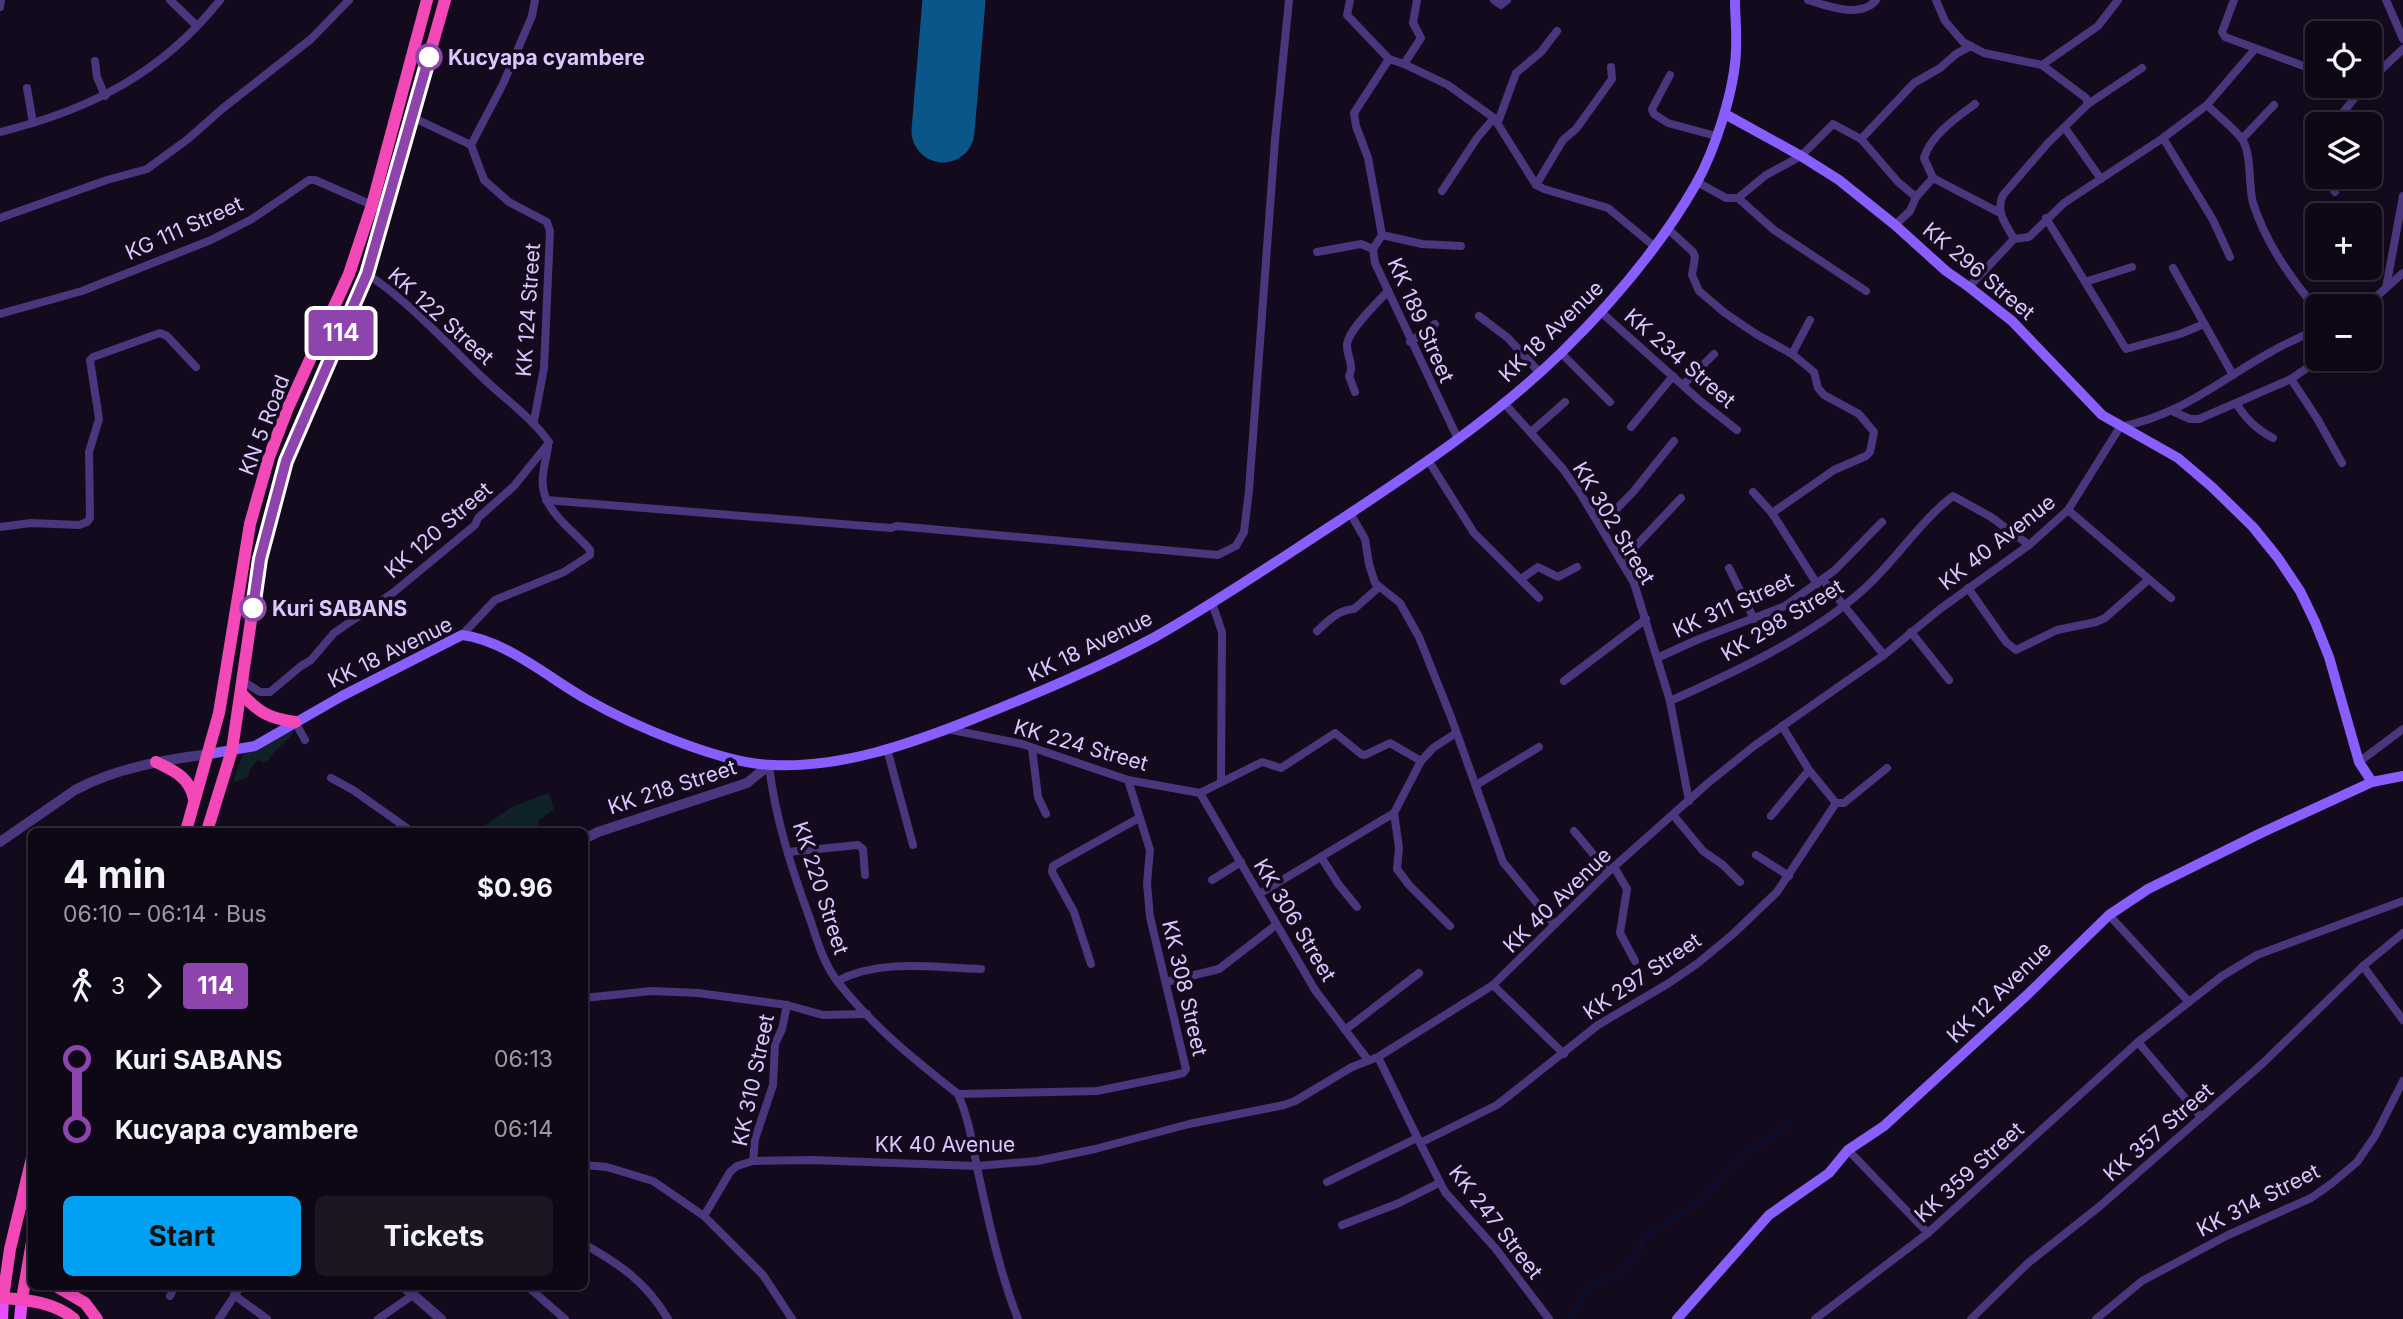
<!DOCTYPE html>
<meta charset="utf-8">
<style>
body{margin:0;font-family:Inter,sans-serif;background:#1c1623;color:#f1f3f6;height:100vh;display:flex;flex-direction:column;font-size:26px;white-space:nowrap}
*{box-sizing:border-box;margin:0}
p{font-size:23px;color:#9b9aa1}
.icon{flex:none;width:38px;height:38px;fill:none;stroke:currentColor;stroke-width:2;stroke-linecap:round;stroke-linejoin:round}
.map{position:relative;flex:1;overflow:hidden}
.details{position:absolute;left:28px;top:828px;width:560px;height:462px;display:flex;flex-direction:column;background:#0e0816;border-radius:10px;box-shadow:0 4px 10px #0003,0 0 0 2px #2e2935}
.details>*{flex:none}
.badge{padding:0 14px;border-radius:5px;font-size:24px;line-height:46px}
.controls{position:absolute;left:2305px;top:21px;display:grid;gap:14px}
.controls a{display:grid;place-items:center;width:77px;height:77px;border-radius:10px;background:#0e0816;box-shadow:0 4px 10px #0003,0 0 0 2px #2e2935;font-size:35px}
.map>.badge{position:absolute;translate:-50% -50%;box-shadow:0 0 0 4px #fff}
.legs{display:flex;align-items:center;gap:10px;height:77px;padding:0 35px;font-size:23px}
.legs p{margin-inline-start:auto}
.overview{display:flex;align-items:center;justify-content:space-between;height:119px;padding:0 35px}
h1{font-size:38px;font-weight:700;line-height:52px}
.cta{display:flex;gap:14px;margin-top:auto;padding:14px 35px}
.cta a{flex:1;height:80px;border-radius:10px;background:#00a1f2;color:#111;font-size:28px;font-weight:700;line-height:80px;text-align:center}
.cta a+a{background:#1c1623;color:#f1f3f6}
ul{padding:0 35px;list-style:none}
li{display:flex;align-items:center;gap:24px;height:70px;font-size:26px}
li i{display:grid;place-items:center;width:10px;height:100%;margin:0 9px;background:currentColor}
li i::after{content:'';width:18px;height:18px;margin:-9px;border:5px solid;border-radius:50%;background:#0e0816}
li p{margin-inline-start:auto}
li:first-child i{background:linear-gradient(#0000 50%,currentColor 0)}
li:last-child i{background:linear-gradient(currentColor 50%,#0000 0)}
.map>svg:first-child{display:block}
.green{fill:#0f2227}
.lines{fill:none;stroke-linecap:round;stroke-linejoin:round}
.stream{stroke:#080f39;stroke-width:2.5}
.runway{stroke:#0a5688;stroke-width:63}
.minor{stroke:#49367c;stroke-width:8}
.tertiary{stroke:#49367c;stroke-width:10}
.secondary{stroke:#885eff;stroke-width:10}
.primary{stroke:#e74eff;stroke-width:12}
.trunk{stroke:#f348b8;stroke-width:12}
.line-1-casing{stroke:#fff;stroke-width:16}
.line-1{stroke:#8e44ad;stroke-width:10}
.stop-1-dot{fill:#fff;stroke:#8e44ad;stroke-width:3.5}
.labels{text-anchor:middle;dominant-baseline:central;stroke-width:7;stroke-linejoin:round;paint-order:stroke}
.stop-label{font-size:21px;font-weight:bold;fill:#dbc7ff;stroke:#130b1d;text-anchor:start}
.street-label{font-size:21px;fill:#dbc7ff;stroke:#130b1d}
</style>
<div class="map">
<svg width="2403" height="1319" viewBox="0 0 2403 1319">
<rect width="100%" height="100%" fill="#130b1d"/>
<g class="green">
<polygon points="289,726 293,734 275,751 266,763 258,760 252,766 247,778 233,782 242,756 255,746"/>
<polygon points="549,793 554,809 538,821 539,826 530,831 477,831 512,807"/>
</g>
<g class="lines">
<polyline class="stream" points="1571,1319 1587,1289 1619,1273 1639,1249 1642,1240 1701,1200 1741,1157 1790,1124"/>
<polyline class="runway" points="943,131 954,0"/>
<g class="minor">
<polyline points="170,0 197,26"/>
<polyline points="1350,0 1347,15 1389,59 1404,64 1448,85 1494,118 1536,185 1544,189 1608,208 1655,247"/>
<polyline points="1494,0 1501,5 1507,0"/>
<path d="M1808 0C1827 6 1861 19 1876 0"/>
<path d="M1936 0 1945 21 1963 42 1984 53 2042 65 2086 98 2088 104 2048 143 2003 195C1995 212 2006 224 2014 239"/>
<polyline points="2234,0 2222,32 2225,37 2317,71"/>
<polyline points="2386,0 2403,39"/>
<polyline points="0,7 1,0"/>
<polyline points="1389,59 1354,113 1356,126 1368,158 1382,235 1373,249 1375,263 1458,439"/>
<polyline points="95,61 97,77 105,96"/>
<polyline points="1404,64 1421,38 1413,23 1417,0"/>
<polyline points="2042,65 2098,26 2118,0"/>
<polyline points="1670,75 1652,109 1654,114 1668,123 1716,136"/>
<polyline points="2370,80 2403,49"/>
<polyline points="2341,86 2354,96"/>
<polyline points="27,88 33,123"/>
<path d="M1975 104C1956 118 1931 135 1924 158L1933 178 2000 213"/>
<polyline points="2088,104 2142,68"/>
<path d="M2207 105C2218 116 2233 127 2242 139 2252 154 2248 185 2253 203 2266 244 2291 278 2317 310"/>
<polyline points="412,117 471,145"/>
<polyline points="1498,122 1516,73 1541,52 1557,31"/>
<polyline points="2334,124 2364,86"/>
<polyline points="2065,128 2101,179"/>
<path d="M0 132C90 110 162 73 220 0"/>
<polyline points="2163,138 2213,220 2230,257"/>
<polyline points="1861,139 1898,182 1916,197 1910,211 1895,225"/>
<polyline points="2242,139 2274,105"/>
<polyline points="2317,148 2313,159 2317,166"/>
<polyline points="2325,177 2335,192"/>
<polyline points="1697,182 1726,198 1738,198 1766,175 1801,156 1833,124 1861,139 1914,83 1940,68 1956,54 1971,46"/>
<polyline points="1536,185 1563,140 1576,129 1612,79 1611,67"/>
<polyline points="1442,191 1477,138 1494,118"/>
<polyline points="1916,197 1933,178"/>
<polyline points="1738,198 1774,230 1866,291"/>
<polyline points="0,218 107,180 147,169 188,139 222,109 311,39 349,0"/>
<polyline points="2046,218 2126,349 2180,334 2204,324"/>
<polyline points="1667,228 1693,252 1695,257 1692,275 1699,291 1725,313 1756,334 1792,354 1814,372 1818,388 1824,395 1859,414 1874,432 1870,452 1866,456 1834,470 1772,513 1817,584"/>
<polyline points="1382,235 1422,244 1461,246"/>
<polyline points="1317,252 1361,244 1373,249"/>
<polyline points="2173,268 2233,375"/>
<path d="M367 274C411 303 445 342 483 378 506 400 530 416 549 442L548 444"/>
<polyline points="2085,282 2132,267"/>
<polyline points="1969,287 2014,239 2029,237 2064,203 2163,138 2207,105 2255,49"/>
<polyline points="2386,288 2403,273"/>
<polyline points="2366,306 2386,288 2403,196"/>
<polyline points="1601,312 1699,400 1737,430"/>
<polyline points="0,314 82,291 211,240 252,219 309,180 315,180 372,205"/>
<polyline points="1479,316 1508,338 1539,372"/>
<polyline points="1410,342 1435,324"/>
<polyline points="1561,353 1610,402"/>
<polyline points="1792,354 1810,320"/>
<polyline points="2291,379 2318,420 2342,463"/>
<polyline points="1683,385 1714,354"/>
<path d="M1355 392 1349 376C1355 365 1346 355 1347 344 1349 329 1378 302 1388 291"/>
<polyline points="1504,403 1563,469 1580,493 1634,583 1670,701 1689,801"/>
<path d="M2236 403C2246 419 2256 429 2273 438"/>
<polyline points="2172,411 2190,419 2199,419 2291,379 2320,359"/>
<polyline points="534,421 544,368 550,231 547,222 509,202 484,180 471,145 503,84 532,16 535,0"/>
<polyline points="1631,427 1673,376"/>
<polyline points="1531,432 1565,402"/>
<polyline points="1428,460 1474,533 1539,598"/>
<polyline points="1753,492 1772,513"/>
<polyline points="546,500 891,528 897,526 1218,555 1236,546 1244,532 1249,490 1275,140 1289,0"/>
<polyline points="2068,510 2171,598"/>
<polyline points="1350,513 1365,539 1369,564 1375,583 1400,603 1419,637 1451,717 1503,862 1554,924"/>
<polyline points="1600,526 1633,492 1674,441"/>
<polyline points="0,527 31,523 79,525 87,522 90,518 89,452 99,419 90,360 93,357 160,333 167,336 196,367"/>
<polyline points="1620,560 1633,549 1681,498"/>
<polyline points="1729,568 1754,619"/>
<polyline points="1521,579 1538,567 1558,577 1577,567"/>
<polyline points="1823,580 1884,655"/>
<polyline points="1968,588 2006,642 2016,650 2057,630 2096,622 2105,618 2148,580"/>
<polyline points="1212,603 1222,632 1221,782"/>
<path d="M1317 631C1329 620 1338 610 1354 609L1379 587"/>
<polyline points="1911,632 1949,680"/>
<path d="M462 635 495 600 564 572 590 555V550C574 531 546 513 543 487 541 475 546 460 548 447"/>
<polyline points="1657,658 1699,639 1785,606 1835,570 1882,522"/>
<polyline points="243,681 260,692 270,692 301,666 311,660 334,633 394,592 475,525 478,518 514,486 548,444"/>
<polyline points="1564,681 1646,619"/>
<path d="M1670 701C1735 672 1811 637 1864 589 1896 560 1920 521 1953 496L1991 517 2029 545"/>
<polyline points="295,722 305,740"/>
<polyline points="947,729 1022,744 1128,780 1200,793 1262,762 1281,768 1335,733 1361,754 1365,755 1390,743 1421,761"/>
<polyline points="1032,748 1038,797 1046,814"/>
<polyline points="887,749 913,845"/>
<polyline points="2359,762 2403,729"/>
<path d="M769 765C775 818 792 870 810 919 817 940 824 965 838 982 871 1025 916 1061 958 1094"/>
<polyline points="331,778 353,790 411,831"/>
<polyline points="1476,785 1539,747"/>
<polyline points="1200,793 1315,990 1368,1060"/>
<polyline points="1836,803 1844,803 1887,768"/>
<polyline points="1394,813 1399,848 1397,869 1409,885 1450,926"/>
<polyline points="1674,816 1703,851 1723,865 1740,882"/>
<polyline points="1771,816 1809,770"/>
<polyline points="1574,831 1608,872"/>
<polyline points="788,852 858,845 863,849 865,875"/>
<polyline points="1756,855 1789,876"/>
<polyline points="1321,857 1339,885 1357,907"/>
<polyline points="1614,867 1627,889 1620,933 1635,961"/>
<polyline points="1212,880 1241,862"/>
<polyline points="1259,894 1394,813 1421,761 1433,748 1456,733"/>
<polyline points="2109,915 2189,1002"/>
<polyline points="1091,964 1074,912 1052,872 1053,866 1139,818"/>
<polyline points="2363,966 2403,1020"/>
<path d="M837 981C881 958 933 968 981 969"/>
<polyline points="1166,982 1219,969 1276,925"/>
<polyline points="1493,985 1564,1054"/>
<polyline points="584,998 651,991 698,993 787,1005 823,1015 867,1014"/>
<polyline points="1345,1030 1419,973"/>
<polyline points="2138,1042 2201,1117"/>
<polyline points="1378,1057 1420,1143 1497,1105 1598,1025 1669,983 1698,963 1733,934 1777,892 1836,803 1809,770 1782,726"/>
<polyline points="1420,1143 1445,1192 1496,1249 1549,1319"/>
<polyline points="1848,1150 1928,1233"/>
<polyline points="753,1161 755,1139 773,1085 775,1044 782,1029 787,1005"/>
<polyline points="584,1165 607,1167 653,1181 704,1216 763,1275 792,1319"/>
<polyline points="1327,1182 1417,1138"/>
<path d="M704 1216 730 1172 737 1166 753 1161 812 1160 977 1166 1037 1161 1095 1149 1189 1124 1284 1105 1295 1101 1352 1067 1378 1057 1493 985 1608 872 1708 783 1754 746 1884 655 1940 609 2029 545 2068 510 2120 427C2181 415 2217 382 2269 353 2284 344 2301 337 2317 329"/>
<polyline points="1342,1225 1399,1203 1439,1183"/>
<path d="M584 1244C621 1265 646 1282 668 1319"/>
<polyline points="527,1286 565,1319"/>
<polyline points="234,1295 267,1319"/>
<polyline points="170,1296 175,1286"/>
<polyline points="219,1319 241,1286"/>
<polyline points="378,1319 413,1295"/>
<path d="M1018 1319C999 1271 988 1218 977 1167 972 1142 969 1119 958 1094L1097 1091 1175 1075 1183 1073 1186 1069 1150 917 1147 883 1150 850 1128 780"/>
<polyline points="1815,1319 1928,1233 2138,1042 2222,976 2257,955 2403,901"/>
<polyline points="1971,1319 2028,1263 2100,1206 2262,1064 2363,966 2403,933"/>
<polyline points="2096,1319 2142,1281 2228,1235 2311,1198 2331,1184 2357,1162 2375,1136 2403,1081"/>
</g>
<g class="tertiary">
<polyline points="584,839 598,832 747,783 769,765"/>
<path d="M0 842 75 790C116 768 164 760 209 754"/>
<polyline points="403,1286 441,1319"/>
</g>
<g class="secondary">
<polyline points="1725,114 1801,156 1839,180 1895,225 1946,271 1969,287 2012,321 2102,415 2178,458 2212,487 2253,527 2278,558 2300,591 2315,622 2329,657 2359,762 2372,782"/>
<path d="M209 754 255 746 342 696 462 635C505 640 549 678 586 699 632 725 721 764 773 765 842 768 910 744 973 719 1035 694 1096 669 1155 637 1217 602 1277 561 1337 522 1416 470 1494 418 1562 352 1613 302 1660 247 1696 184 1715 150 1735 89 1736 50 1737 33 1735 16 1735 0"/>
<polyline points="1677,1319 1769,1215 1829,1173 1848,1150 1884,1126 2027,995 2109,915 2148,889 2261,833 2372,782 2403,776"/>
</g>
<g class="primary">
<polyline points="2,1319 3,1298"/>
<polyline points="20,1319 22,1299"/>
</g>
<g class="trunk">
<path d="M241 693C259 713 269 718 295 722"/>
<path d="M156 762C175 771 190 778 194 799"/>
<polyline points="186,831 219,713 250,524 269,457 287,410 349,274 372,205 427,0"/>
<polyline points="207,831 232,750 260,559 286,461 367,274 445,0"/>
<path d="M32 1158 10 1249 3 1298C28 1300 54 1302 74 1319"/>
<polyline points="56,1286 85,1303 97,1319"/>
<polyline points="22,1299 32,1242"/>
</g>
</g>
<g class="lines">
<defs>
<polyline id="line-1" points="253,608 260,559 286,461 367,274 429,57"/>
</defs>
<use href="#line-1" class="line-1-casing"/>
<use href="#line-1" class="line-1"/>
</g>
<g class="stop-1-dot">
<circle cx="429" cy="57" r="12"/>
<circle cx="253" cy="608" r="12"/>
</g>
<g class="labels">
<g class="stop-label">
<text x="448" y="57">Kucyapa cyambere</text>
<text x="272" y="608">Kuri SABANS</text>
</g>
<g class="street-label">
<text transform="translate(184 228) rotate(-24)">KG 111 Street</text>
<text transform="translate(1979 271) rotate(40)">KK 296 Street</text>
<text transform="translate(528 310) rotate(-86)">KK 124 Street</text>
<text transform="translate(441 316) rotate(42)">KK 122 Street</text>
<text transform="translate(1421 320) rotate(66)">KK 189 Street</text>
<text transform="translate(1551 331) rotate(-44)">KK 18 Avenue</text>
<text transform="translate(1680 358) rotate(41)">KK 234 Street</text>
<text transform="translate(264 425) rotate(-69)">KN 5 Road</text>
<text transform="translate(1614 523) rotate(59)">KK 302 Street</text>
<text transform="translate(438 530) rotate(-41)">KK 120 Street</text>
<text transform="translate(1997 542) rotate(-38)">KK 40 Avenue</text>
<text transform="translate(1733 605) rotate(-24)">KK 311 Street</text>
<text transform="translate(1782 620) rotate(-31)">KK 298 Street</text>
<text transform="translate(1090 646) rotate(-26)">KK 18 Avenue</text>
<text transform="translate(390 652) rotate(-26)">KK 18 Avenue</text>
<text transform="translate(1081 745) rotate(16)">KK 224 Street</text>
<text transform="translate(672 787) rotate(-18)">KK 218 Street</text>
<text transform="translate(821 888) rotate(72)">KK 220 Street</text>
<text transform="translate(1557 900) rotate(-44)">KK 40 Avenue</text>
<text transform="translate(1295 920) rotate(59)">KK 306 Street</text>
<text transform="translate(1642 976) rotate(-34)">KK 297 Street</text>
<text transform="translate(1185 988) rotate(77)">KK 308 Street</text>
<text transform="translate(1999 992) rotate(-44)">KK 12 Avenue</text>
<text transform="translate(753 1080) rotate(-78)">KK 310 Street</text>
<text transform="translate(2158 1132) rotate(-41)">KK 357 Street</text>
<text x="945" y="1144">KK 40 Avenue</text>
<text transform="translate(1969 1172) rotate(-42)">KK 359 Street</text>
<text transform="translate(2258 1200) rotate(-27)">KK 314 Street</text>
<text transform="translate(1496 1222) rotate(52)">KK 247 Street</text>
</g>
</g>
</svg>
<div class="controls">
<a><svg class="icon" aria-label="locate" viewBox="0 0 24 24"><circle cx="12" cy="12" r="6"/><path d="M12 2v4M12 18v4M2 12h4M18 12h4"/></svg></a>
<a><svg class="icon" aria-label="layers" viewBox="0 0 24 24"><path d="M12 4l9 5-9 5-9-5zM3 14l9 5 9-5"/></svg></a>
<a>+</a>
<a>−</a>
</div>
<b class="badge" style="left:341px;top:333px;background:#8e44ad;color:#fff">114</b>
<section class="details">
<div class="overview"><div><h1>4 min</h1><p>06:10 – 06:14 · Bus</p></div><b>$0.96</b></div>
<div class="legs"><svg class="icon" aria-label="walk" viewBox="0 0 24 24"><circle cx="13" cy="4" r="2"/><path d="M13 8l-2 6 4 7M11 14l-3 7M7 12l3-4h3l4 4"/></svg>3<svg class="icon" aria-label="forward" viewBox="0 0 24 24"><path d="M9 5l7 7-7 7"/></svg><b class="badge" style="background:#8e44ad;color:#fff">114</b></div>
<ul>
<li><i style="color:#8e44ad"></i><b>Kuri SABANS</b><p>06:13</p></li>
<li><i style="color:#8e44ad"></i><b>Kucyapa cyambere</b><p>06:14</p></li>
</ul>
<div class="cta"><a>Start</a><a>Tickets</a></div>
</section>
</div>
